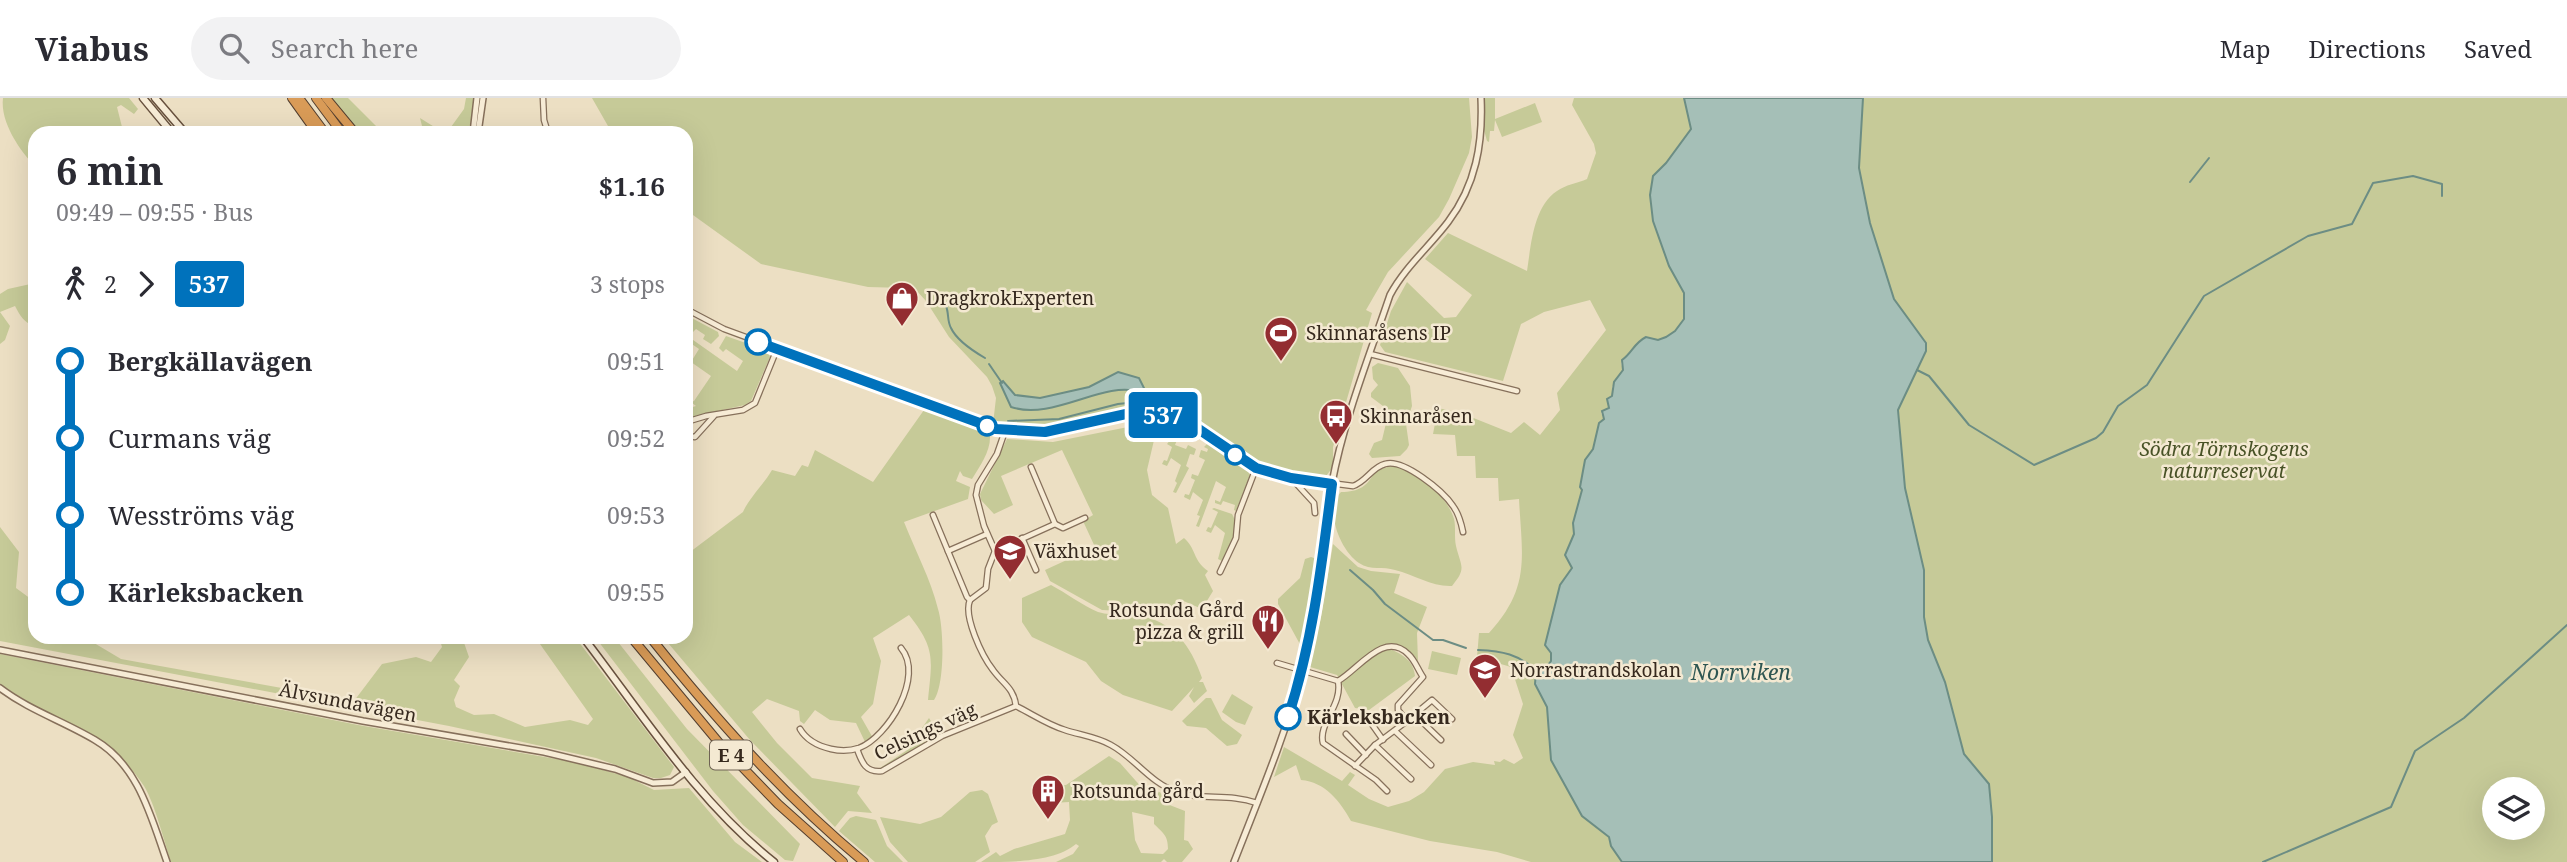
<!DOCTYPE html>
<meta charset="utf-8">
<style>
body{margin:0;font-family:"Noto Serif",serif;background:#f2f2f3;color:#2b2b33;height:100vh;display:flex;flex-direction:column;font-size:26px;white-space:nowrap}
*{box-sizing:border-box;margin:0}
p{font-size:23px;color:#7c7c81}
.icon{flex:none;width:38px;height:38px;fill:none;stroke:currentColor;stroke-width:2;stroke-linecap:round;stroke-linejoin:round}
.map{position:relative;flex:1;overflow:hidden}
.panel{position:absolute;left:28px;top:28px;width:665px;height:518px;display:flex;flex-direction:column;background:#fff;border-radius:21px;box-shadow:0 7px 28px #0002}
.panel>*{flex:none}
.badge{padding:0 14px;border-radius:5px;font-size:24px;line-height:46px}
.controls{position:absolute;left:2482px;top:679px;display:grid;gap:14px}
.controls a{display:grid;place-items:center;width:63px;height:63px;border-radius:50%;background:#fff;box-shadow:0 7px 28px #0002;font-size:35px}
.map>.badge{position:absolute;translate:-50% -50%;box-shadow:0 0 0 4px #fff}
.legs{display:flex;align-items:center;gap:10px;height:77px;padding:0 28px;font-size:23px}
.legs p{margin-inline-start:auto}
.overview{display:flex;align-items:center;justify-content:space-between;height:119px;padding:0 28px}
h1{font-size:38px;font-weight:700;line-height:52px}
ul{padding:0 28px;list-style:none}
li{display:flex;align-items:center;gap:24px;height:77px;font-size:26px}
li i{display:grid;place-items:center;width:10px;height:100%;margin:0 9px;background:currentColor}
li i::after{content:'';width:18px;height:18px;margin:-9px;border:5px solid;border-radius:50%;background:#fff}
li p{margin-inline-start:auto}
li:first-child i{background:linear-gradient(#0000 50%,currentColor 0)}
li:last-child i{background:linear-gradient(currentColor 50%,#0000 0)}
header{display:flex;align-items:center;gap:42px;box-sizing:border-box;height:98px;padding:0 35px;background:#fff;border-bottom:2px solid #e1e1e2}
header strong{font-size:33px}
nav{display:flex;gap:38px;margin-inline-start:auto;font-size:24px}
.search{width:490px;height:63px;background:#f2f2f3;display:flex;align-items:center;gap:18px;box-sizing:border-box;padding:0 24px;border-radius:38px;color:#7c7c81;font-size:26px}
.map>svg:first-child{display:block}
.green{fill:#c6ca98;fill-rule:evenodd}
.water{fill:#a5bfb7;stroke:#6c8d84;stroke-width:2}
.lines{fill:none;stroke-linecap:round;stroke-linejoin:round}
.stream{stroke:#6c8d84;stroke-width:2}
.minor-casing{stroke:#86705b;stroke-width:7}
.tertiary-casing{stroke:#86705b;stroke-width:8}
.secondary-casing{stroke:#68513e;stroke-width:9}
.motorway-casing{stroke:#543f2f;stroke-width:10}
.minor{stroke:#f7ecd6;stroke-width:4.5}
.tertiary{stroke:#f7ecd6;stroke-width:5}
.secondary{stroke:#f7ecd6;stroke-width:6}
.motorway{stroke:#d99b57;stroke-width:8}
.line-1-casing{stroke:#fff;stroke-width:16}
.line-1{stroke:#0072bc;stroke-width:10}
.stop-1-dot{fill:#fff;stroke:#0072bc;stroke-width:3.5}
.labels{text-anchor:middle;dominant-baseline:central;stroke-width:5;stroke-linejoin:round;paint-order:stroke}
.shield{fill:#f4e9d2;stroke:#6f6354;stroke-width:2}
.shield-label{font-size:18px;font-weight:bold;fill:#36291e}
.poi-label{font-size:19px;fill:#36291e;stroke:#f4e9d2;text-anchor:start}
.park-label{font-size:19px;font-style:italic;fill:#485226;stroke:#f4e9d2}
.street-label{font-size:19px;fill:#36291e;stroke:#f4e9d2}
.stop-label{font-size:19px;font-weight:bold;fill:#36291e;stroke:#f4e9d2;text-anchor:start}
.water-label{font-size:21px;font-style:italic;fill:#2e5652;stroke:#f4e9d2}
</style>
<header>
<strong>Viabus</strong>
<div class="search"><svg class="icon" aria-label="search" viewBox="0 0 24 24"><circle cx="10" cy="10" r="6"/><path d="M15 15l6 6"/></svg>Search here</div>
<nav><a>Map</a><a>Directions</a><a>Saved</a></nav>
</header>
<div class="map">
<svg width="2567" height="764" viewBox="0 0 2567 764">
<rect width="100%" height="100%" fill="#ecdfc3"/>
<g class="green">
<path d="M3 0H129L138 11 134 16 121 7 117 9 123 33 121 35H35V68C20 53 0 24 3 0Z"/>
<polygon points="332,0 348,0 383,35 360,35"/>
<path d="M466 0H476L471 27C458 34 436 36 422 28L420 20 436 30 451 29 464 11Z"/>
<path d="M592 0H1469L1472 39 1469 55 1449 101 1439 119 1388 174 1366 212 1372 215 1333 349V369L1326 378C1302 378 1276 376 1254 364 1218 345 1194 317 1151 312 1098 306 1049 344 993 326L996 300 992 288 987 279 949 239 926 203 916 192 905 190 868 189 761 166 686 112V35H612Z"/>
<polygon points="1482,0 1495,0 1495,21 1535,5 1542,24 1502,39 1495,22 1494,33 1490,33 1489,44 1487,43 1484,32"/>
<path d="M1574 0H1684L1691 31 1666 65 1653 78 1650 97 1653 124 1669 168 1684 195V221L1675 233 1666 240 1658 242 1646 239 1621 265 1623 272 1612 289V298L1607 303 1609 310 1601 315 1604 321 1599 325 1593 351 1585 362 1580 388 1582 392 1573 425 1574 436 1567 454 1572 470 1545 547 1551 555V563L1545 571 1536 573 1538 593 1547 609 1551 662 1582 718 1609 739 1611 748 1622 764H1531L1497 754 1430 743 1351 723C1340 703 1325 684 1301 682L1296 667 1274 679 1284 649 1342 683 1350 674 1355 677 1348 687 1369 701 1388 709 1409 703 1424 694 1445 671 1473 664 1495 667 1494 663 1500 664 1504 661 1514 666 1523 660 1513 637 1523 606 1511 569 1477 559 1479 535H1489C1531 489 1522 459 1519 401L1499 403 1498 380H1476L1475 358H1457L1455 337 1433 336 1438 310 1461 315 1511 335 1524 324 1540 337 1560 312 1557 295 1606 232 1590 202 1544 214 1521 226 1503 283 1385 254 1380 247 1391 213 1407 184 1444 220 1456 219 1472 197 1425 161 1448 135 1527 173C1531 148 1533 109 1557 93 1565 87 1578 85 1587 81L1596 55 1594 46 1572 7Z"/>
<path d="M1842 0H2567V764H1964L1854 192ZM2494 691H2532V730H2494Z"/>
<path d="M35 185V227C25 227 19 216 15 208L0 214 10 228 5 242 0 246V196L8 191Z"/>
<path d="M686 217 718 234 719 238 711 246 703 241 705 237 696 231 692 235C686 231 686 225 686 217Z"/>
<polygon points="686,237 737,273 743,263 726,251 723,254 719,250 726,238 768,253 770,259 751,303 745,307 686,320 686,311 696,308 691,304 694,303 711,278 691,264 699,251 686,242"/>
<polygon points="1378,265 1398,270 1410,288 1412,308 1406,326 1409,347 1407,351 1400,358 1372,360 1369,356 1374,345 1382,342 1388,317 1387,311 1371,299 1371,295 1378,287 1373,281 1372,269"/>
<path d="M924 312 990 337C991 353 980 368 972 381L963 378 960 373 956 383 970 389 968 401 904 424C915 452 931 482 938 511 944 530 945 586 934 602H928C932 561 936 551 909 517L873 540 881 563 873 606 861 619 873 640 866 646 856 625 830 622 815 612 804 626 800 623 799 613 767 601 752 614 777 645 812 680 860 688 857 695 872 715 848 713 835 729 750 642 663 539H686V457L743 414C749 400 764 386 772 372L795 378 802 367 808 369 815 352 873 384Z"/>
<path d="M1163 322 1155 338 1147 372 1152 397 1168 410 1176 446 1184 440C1196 450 1193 463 1208 473L1205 477 1213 493 1202 511 1179 501 1167 522 1148 514 1102 512 1050 483 1045 472 1095 449 1083 423 1093 417 1062 352 1001 378 1013 407 994 416 981 402 980 396 1007 341 1053 344Z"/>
<polygon points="1171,341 1177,342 1175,347 1186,351 1188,347 1196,351 1194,357 1190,356 1186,368 1189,370 1176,395 1173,394 1177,385 1175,383 1181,367 1171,360 1167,368 1162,366 1164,362 1167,363 1172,349 1167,346"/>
<polygon points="1209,344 1246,370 1250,377 1236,413 1234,412 1235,407 1223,403 1221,407 1215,405 1215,402 1220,404 1226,389 1216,383 1199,429 1196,428 1200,418 1197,417 1203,402 1193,394 1190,402 1184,399 1185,396 1189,397 1195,382 1191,380 1192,376 1198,378 1205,362 1199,359 1201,352 1207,354 1208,351 1204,349"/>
<path d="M1394 367C1418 374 1447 397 1454 421 1456 429 1454 439 1456 448 1461 469 1467 470 1452 488 1432 489 1415 477 1395 472 1383 468 1371 473 1359 465 1340 452 1324 412 1341 394 1359 394 1368 388 1375 373Z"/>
<path d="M1214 410 1232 416C1241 430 1230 449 1222 463L1218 461 1225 435 1215 427 1211 435 1206 433 1208 429 1211 430 1218 414 1212 411Z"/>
<polygon points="0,429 19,454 16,490 35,504 35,539 84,539 121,561 354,603 382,566 416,559 431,564 442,549 439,539 462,539 469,559 454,582 460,588 454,602 456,609 474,617 494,616 525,629 570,622 588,627 593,621 535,539 575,539 674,669 670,677 661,680 653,680 596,660 449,628 0,543"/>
<path d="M1333 446 1358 469 1371 473 1400 476 1394 495 1427 509 1417 535 1418 563C1410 551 1398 544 1384 548 1398 555 1413 559 1415 578L1369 612 1355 610 1337 577 1310 569 1321 519Z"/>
<polygon points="1311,459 1317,461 1311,514 1302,550 1278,506 1278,501 1300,480 1305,461"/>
<path d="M1051 487C1066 495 1082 507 1098 514 1110 518 1124 516 1136 517 1173 522 1191 548 1202 580L1199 584H1203L1207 593 1194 605 1189 598 1194 589 1172 613 1123 597 1101 583 1086 564 1032 539 1022 524V500Z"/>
<polygon points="595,539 614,539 687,631 800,746 793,763 785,762 743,727 713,693"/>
<polygon points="1432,553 1461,560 1457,577 1428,571"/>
<path d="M0 556 358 627 574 664 628 679 654 692 689 690 735 744 762 764H171C164 743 155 706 144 688 109 634 49 622 0 586Z"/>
<polygon points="1232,596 1253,609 1245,627 1236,624 1222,614"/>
<polygon points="1206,600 1211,600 1222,622 1242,637 1237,646 1227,648 1206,630 1187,628 1182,623"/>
<polygon points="929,620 939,637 886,670 877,672 906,653"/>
<path d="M1109 658 1120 665 1151 700H1154L1156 695 1160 694 1167 706 1185 713 1184 742 1188 743 1193 751 1182 764H1167L1164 761 1161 764H1056L1073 756 1079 748 1076 746C1055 764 1012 764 981 764L996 754 1000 758 1014 751 1065 736 1070 722 1069 704 1052 705 1058 688 1066 687ZM1132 714 1154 719V726C1163 735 1168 737 1168 751L1163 756 1141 755 1135 742Z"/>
<polygon points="982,692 988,696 998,724 992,727 985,738 990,754 975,764 908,764 890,744 880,719 920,726 941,719 970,694"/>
<polygon points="856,718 876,722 887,748 903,764 875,764 839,733 850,720"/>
</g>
<g class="water">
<path d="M1684 0H1863L1859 70 1870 125 1894 201 1926 245V253L1898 312 1905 390 1924 472V519L1928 542 1945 584 1964 656 1989 686 1992 719V764H1622L1611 748 1609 739 1582 718 1551 662 1547 609 1535 586 1536 573 1545 571 1551 563V555L1545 547 1560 487 1572 470 1565 457 1574 436 1573 425 1582 392 1580 389 1585 362 1593 351 1599 325 1604 321 1602 313 1609 310 1607 301 1612 298 1614 284 1623 272 1622 262C1632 255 1634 245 1646 239L1658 242 1666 239 1675 233 1684 221V195L1669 168 1653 123 1650 97 1653 78 1666 65 1691 31Z"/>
<path d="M1118 274 1139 280 1144 290 1140 294C1103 282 1054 323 1011 309L1000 285 1003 283 1015 297 1040 300 1089 289Z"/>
</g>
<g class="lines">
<g class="stream">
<polyline points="2190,84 2209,60"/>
<path d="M946 208C949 215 947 223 951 230 957 243 973 253 985 260"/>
<polyline points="989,266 1002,285"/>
<polyline points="1917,272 1929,278 1969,327 2034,367 2096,340 2103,334 2118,308 2147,287 2204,198 2308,138 2352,126 2373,85 2413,78 2442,86 2442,98"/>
<polyline points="1146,298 1154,305 1201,323"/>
<polyline points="1008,323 1059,321 1118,306 1137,304"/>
<polyline points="1350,472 1373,492 1385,506 1433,542 1443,542 1466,550"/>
<path d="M1478 552C1502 553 1519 556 1536 573"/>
<polyline points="2263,764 2391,709 2415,653 2464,620 2567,527"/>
</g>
<defs>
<g id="minor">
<polyline points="543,0 544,22 548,35"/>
<path d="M686 211 724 231 996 331 1045 334 1135 314 1164 317 1197 330 1256 370 1291 380 1353 388C1366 384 1372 369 1385 366 1403 360 1443 393 1453 408 1459 416 1461 424 1463 434"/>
<polyline points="1370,256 1517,293"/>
<polyline points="686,324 706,318 743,312 755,305 777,251"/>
<polyline points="686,338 695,339 714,318"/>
<polyline points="1291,380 1314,405 1315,415"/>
<polyline points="933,417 967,499 970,502 986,490 988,471 995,453 984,428 976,397 978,387 997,356 1005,333"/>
<polyline points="1055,426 1063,430 1085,420"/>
<polyline points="1022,440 1036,472"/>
<polyline points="948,453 987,436"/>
<polyline points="995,453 1055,426 1031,369"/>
<polyline points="1220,474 1236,440 1238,417 1256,370"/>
<path d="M970 502C963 518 982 558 993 572 1003 586 1014 590 1016 608 1032 616 1048 627 1065 632 1080 637 1097 639 1111 647 1135 660 1150 685 1177 694 1203 703 1228 695 1257 705"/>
<path d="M1277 565 1338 583C1358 572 1384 532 1408 556 1415 562 1418 572 1423 579L1398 607V612L1407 623 1375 647 1355 668"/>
<path d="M1338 583C1343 607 1318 625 1323 645L1376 682 1387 693"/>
<polyline points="1415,617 1441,642"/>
<polyline points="1407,623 1432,602 1452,621"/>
<polyline points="1371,625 1383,642"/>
<path d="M800 631C807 643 818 648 831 651 840 653 850 653 859 650 888 639 925 578 901 550"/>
<polyline points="1395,633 1431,667"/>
<polyline points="1346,636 1366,657"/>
<polyline points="1375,647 1411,681"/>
<path d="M857 651C862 665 866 675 882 673L942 638 1016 608"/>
</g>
<g id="tertiary">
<polyline points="473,35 477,0"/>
<polyline points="478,35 483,0"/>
<polyline points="0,552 363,623 544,654 615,671 653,685 672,684 686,674"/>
<path d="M0 590C29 612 63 623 95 642 139 668 151 719 167 764"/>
<path d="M1234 764C1258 702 1285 639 1302 574 1320 512 1320 448 1332 385 1344 321 1369 259 1390 197 1405 169 1429 149 1448 124 1476 87 1483 45 1481 0"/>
</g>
<g id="secondary">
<polyline points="143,0 172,35"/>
<polyline points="155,0 185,35"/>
<path d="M583 539C643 617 697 703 774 764"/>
</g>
<g id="motorway">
<polyline points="292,0 317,35"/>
<polyline points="299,0 325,35"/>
<polyline points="316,0 342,35"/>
<polyline points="326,0 355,35"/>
<polyline points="631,539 720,646 778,706 843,764"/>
<path d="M650 539C715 620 783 697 864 764"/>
</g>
</defs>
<use href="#minor" class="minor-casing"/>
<use href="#tertiary" class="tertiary-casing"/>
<use href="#secondary" class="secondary-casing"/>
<use href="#motorway" class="motorway-casing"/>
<use href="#minor" class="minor"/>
<use href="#tertiary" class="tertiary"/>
<use href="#secondary" class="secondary"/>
<use href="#motorway" class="motorway"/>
</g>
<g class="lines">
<defs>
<path id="line-1" d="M758 244 996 331 1045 334 1135 314 1164 317 1197 330 1256 370 1291 380 1332 386C1322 465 1313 543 1288 619"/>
</defs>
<use href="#line-1" class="line-1-casing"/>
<use href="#line-1" class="line-1"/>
</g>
<defs>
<symbol id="shop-pin" viewBox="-11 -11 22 30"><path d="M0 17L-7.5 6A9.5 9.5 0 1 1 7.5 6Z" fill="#932d31" stroke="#f4e9d2"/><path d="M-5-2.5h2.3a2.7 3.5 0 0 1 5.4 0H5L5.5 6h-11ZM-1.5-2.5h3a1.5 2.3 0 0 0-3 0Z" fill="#fff"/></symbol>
<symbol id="stadium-pin" viewBox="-11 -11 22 30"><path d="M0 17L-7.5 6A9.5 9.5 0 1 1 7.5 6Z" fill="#932d31" stroke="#f4e9d2"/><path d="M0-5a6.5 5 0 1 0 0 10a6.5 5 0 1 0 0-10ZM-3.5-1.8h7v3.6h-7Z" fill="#fff"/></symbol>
<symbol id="bus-pin" viewBox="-11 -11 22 30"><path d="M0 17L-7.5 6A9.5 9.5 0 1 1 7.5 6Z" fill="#932d31" stroke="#f4e9d2"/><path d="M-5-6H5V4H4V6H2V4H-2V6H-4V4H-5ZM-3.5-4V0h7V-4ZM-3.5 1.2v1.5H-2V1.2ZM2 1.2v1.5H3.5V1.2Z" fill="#fff"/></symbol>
<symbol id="school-pin" viewBox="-11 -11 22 30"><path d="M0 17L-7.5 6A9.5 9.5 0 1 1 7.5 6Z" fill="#932d31" stroke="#f4e9d2"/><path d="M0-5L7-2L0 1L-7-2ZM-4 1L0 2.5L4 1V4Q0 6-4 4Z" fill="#fff"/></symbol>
<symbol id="restaurant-pin" viewBox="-11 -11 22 30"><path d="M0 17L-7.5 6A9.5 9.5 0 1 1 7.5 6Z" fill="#932d31" stroke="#f4e9d2"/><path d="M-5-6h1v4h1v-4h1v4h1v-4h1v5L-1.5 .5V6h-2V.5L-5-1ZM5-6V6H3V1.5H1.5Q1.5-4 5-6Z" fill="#fff"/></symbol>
<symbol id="building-pin" viewBox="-11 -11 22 30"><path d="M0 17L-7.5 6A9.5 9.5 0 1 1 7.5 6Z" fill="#932d31" stroke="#f4e9d2"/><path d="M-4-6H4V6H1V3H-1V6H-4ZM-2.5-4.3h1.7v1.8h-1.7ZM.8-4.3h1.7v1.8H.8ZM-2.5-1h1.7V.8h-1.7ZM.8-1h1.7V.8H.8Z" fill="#fff"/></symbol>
</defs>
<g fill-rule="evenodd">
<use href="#shop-pin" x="883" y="181" width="38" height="52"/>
<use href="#stadium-pin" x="1262" y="216" width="38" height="52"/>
<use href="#bus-pin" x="1317" y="299" width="38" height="52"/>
<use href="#school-pin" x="991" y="434" width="38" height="52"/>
<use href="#restaurant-pin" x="1249" y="504" width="38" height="52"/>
<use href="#school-pin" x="1466" y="553" width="38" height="52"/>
<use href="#building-pin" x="1029" y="674" width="38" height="52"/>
</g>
<g class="stop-1-dot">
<circle cx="758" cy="244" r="12"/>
<circle cx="987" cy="328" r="9"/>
<circle cx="1235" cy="357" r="9"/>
<circle cx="1288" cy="619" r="12"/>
</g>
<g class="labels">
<rect class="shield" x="710" y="642.5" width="42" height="29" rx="5"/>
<g class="shield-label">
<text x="731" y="657">E 4</text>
</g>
<g class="poi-label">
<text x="926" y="200">DragkrokExperten</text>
<text x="1306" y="235">Skinnaråsens IP</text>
<text x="1360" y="318">Skinnaråsen</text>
<text x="1034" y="453">Växhuset</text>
<text x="1244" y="512" text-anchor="end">Rotsunda Gård<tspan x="1244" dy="22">pizza &amp; grill</tspan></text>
<text x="1510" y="572">Norrastrandskolan</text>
<text x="1072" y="693">Rotsunda gård</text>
</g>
<g class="park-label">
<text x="2224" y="351">Södra Törnskogens<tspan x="2224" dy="22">naturreservat</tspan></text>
</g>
<g class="street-label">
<text transform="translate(348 604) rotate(11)">Älvsundavägen</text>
<text transform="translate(925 633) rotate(-25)">Celsings väg</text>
</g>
<g class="stop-label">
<text x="1307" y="619">Kärleksbacken</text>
</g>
<g class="water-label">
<text x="1741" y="574">Norrviken</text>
</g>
</g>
</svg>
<div class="controls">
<a><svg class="icon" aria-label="layers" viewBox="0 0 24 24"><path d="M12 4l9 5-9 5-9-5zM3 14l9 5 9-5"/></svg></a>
</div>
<b class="badge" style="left:1163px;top:317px;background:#0072bc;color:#fff">537</b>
<section class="panel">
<div class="overview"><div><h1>6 min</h1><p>09:49 – 09:55 · Bus</p></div><b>$1.16</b></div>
<div class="legs"><svg class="icon" aria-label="walk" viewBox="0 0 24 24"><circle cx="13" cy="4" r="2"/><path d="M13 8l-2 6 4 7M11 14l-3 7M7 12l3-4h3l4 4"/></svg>2<svg class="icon" aria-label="forward" viewBox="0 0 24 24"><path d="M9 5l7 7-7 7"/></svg><b class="badge" style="background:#0072bc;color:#fff">537</b><p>3 stops</p></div>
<ul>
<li><i style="color:#0072bc"></i><b>Bergkällavägen</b><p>09:51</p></li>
<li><i style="color:#0072bc"></i><span>Curmans väg</span><p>09:52</p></li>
<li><i style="color:#0072bc"></i><span>Wesströms väg</span><p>09:53</p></li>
<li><i style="color:#0072bc"></i><b>Kärleksbacken</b><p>09:55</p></li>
</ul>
</section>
</div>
